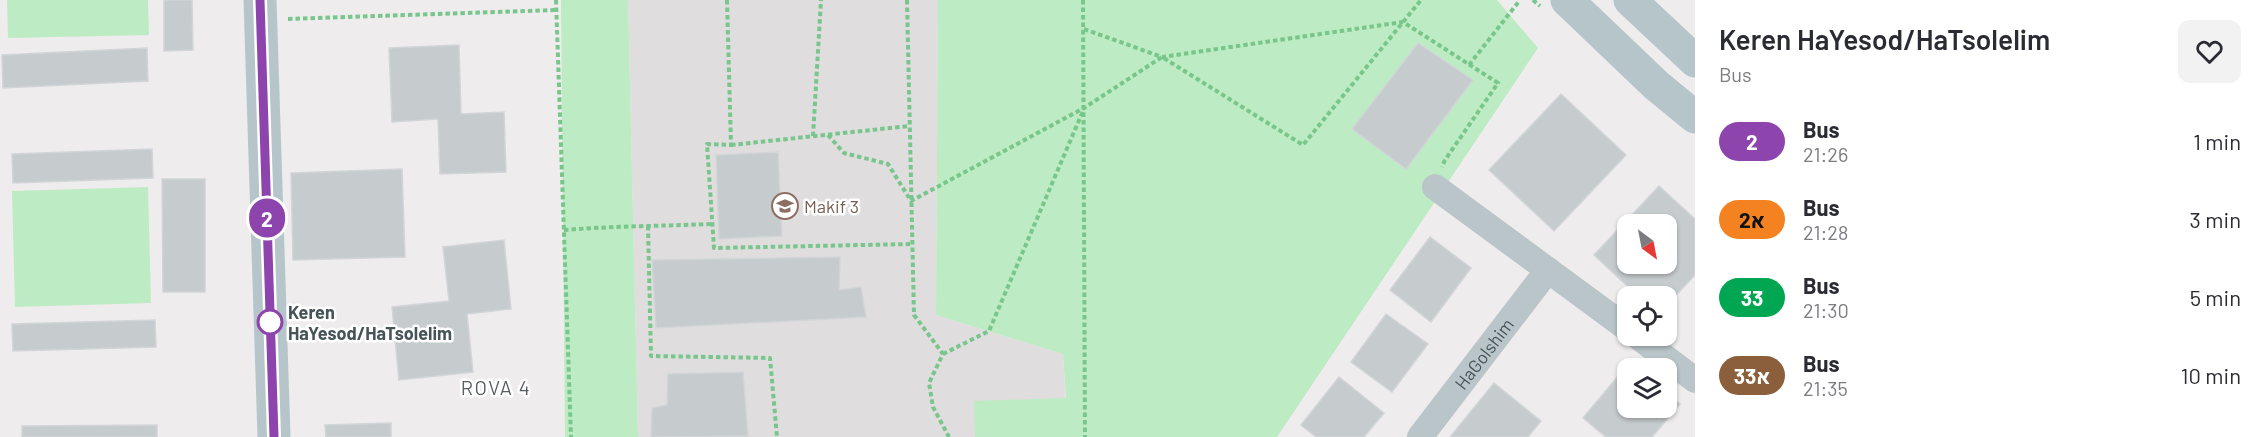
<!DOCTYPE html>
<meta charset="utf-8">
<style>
body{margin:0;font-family:Barlow,Heebo,sans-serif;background:#f2f2f3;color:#2b2b33;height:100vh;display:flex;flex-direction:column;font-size:22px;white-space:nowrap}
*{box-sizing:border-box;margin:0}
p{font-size:20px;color:#7c7c81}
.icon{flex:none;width:33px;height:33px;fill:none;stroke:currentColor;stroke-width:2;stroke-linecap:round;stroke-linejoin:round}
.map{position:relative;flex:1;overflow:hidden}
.drawer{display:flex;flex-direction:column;background:#fff;width:570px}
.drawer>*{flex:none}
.badge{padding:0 12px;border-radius:20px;font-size:21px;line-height:39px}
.needle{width:39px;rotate:148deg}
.controls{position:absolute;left:1617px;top:214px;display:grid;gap:12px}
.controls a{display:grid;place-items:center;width:60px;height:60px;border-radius:12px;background:#fff;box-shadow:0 2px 4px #0004;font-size:30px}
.map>.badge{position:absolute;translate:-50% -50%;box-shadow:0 0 0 3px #fff}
.round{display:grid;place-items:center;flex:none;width:63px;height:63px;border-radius:12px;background:#f2f2f3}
.headline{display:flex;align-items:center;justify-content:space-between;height:102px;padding:0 24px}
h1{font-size:28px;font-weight:600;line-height:45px}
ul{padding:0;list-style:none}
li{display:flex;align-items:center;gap:18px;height:78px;padding:0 24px}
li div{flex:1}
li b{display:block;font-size:22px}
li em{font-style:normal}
li .badge{min-width:66px;font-weight:700;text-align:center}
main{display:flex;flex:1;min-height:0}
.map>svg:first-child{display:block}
.education{fill:#e0ddde}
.green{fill:#bdebc3}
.building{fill:#c6cbce;stroke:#d1d5d8;stroke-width:1.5;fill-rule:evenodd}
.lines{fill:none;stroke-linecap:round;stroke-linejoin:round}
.path{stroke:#78c68b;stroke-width:4;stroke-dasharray:4.5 3;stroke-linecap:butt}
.street{stroke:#b9c5c8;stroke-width:26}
.secondary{stroke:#b6c5ca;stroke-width:33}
.line-casing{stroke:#fff;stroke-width:14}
.line{stroke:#8e44ad;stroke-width:9}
.stop-dot{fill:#fff;stroke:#8e44ad;stroke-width:3}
.labels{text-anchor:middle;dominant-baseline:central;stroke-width:5;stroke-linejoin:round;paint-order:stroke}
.education-label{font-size:18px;fill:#785e54;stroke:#fff;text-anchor:start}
.stop-label{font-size:18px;font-weight:bold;fill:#465458;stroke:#fff;text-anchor:start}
.street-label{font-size:18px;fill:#465458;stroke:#fff}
.neighbourhood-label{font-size:20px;letter-spacing:1.5px;fill:#5a5f61;stroke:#fff}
</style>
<main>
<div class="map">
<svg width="1695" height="437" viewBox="0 0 1695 437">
<rect width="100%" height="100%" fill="#efeced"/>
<polygon class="education" points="628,0 938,0 936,315 1063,354 1068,437 638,437"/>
<g class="green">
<polygon points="7,0 148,0 149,35 8,38"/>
<polygon points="561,0 628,0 638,437 565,437"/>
<polygon points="938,0 1497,0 1538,48 1277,437 975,437 974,401 1066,398 1063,354 936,315"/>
<polygon points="148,187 151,303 15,307 12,191"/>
</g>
<g class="building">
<polygon points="164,0 192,0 193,50 164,51"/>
<polygon points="1418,43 1473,80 1406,169 1352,129"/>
<polygon points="459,45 461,114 504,112 506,172 440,174 438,119 392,122 389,48"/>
<polygon points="147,48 148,81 3,88 2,55"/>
<polygon points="1561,94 1626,155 1554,231 1489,170"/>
<polygon points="152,149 153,178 13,183 12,154"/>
<polygon points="778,152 782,236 719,239 716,155"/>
<polygon points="402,169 405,257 293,260 291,173"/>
<polygon points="162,179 205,179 205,292 163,292"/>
<path d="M1659 186 1695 219V275L1666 306V297H1639L1594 255ZM1628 225H1666V264H1628Z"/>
<polygon points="1430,237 1471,268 1431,322 1390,290"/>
<polygon points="504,240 511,309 467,314 473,372 399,380 392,307 449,301 443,247"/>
<polygon points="840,257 839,290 861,287 866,317 656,328 652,260"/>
<polygon points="1386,314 1428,344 1392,392 1351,362"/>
<polygon points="155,320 156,347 13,351 12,324"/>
<polygon points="1630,362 1638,369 1628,369 1628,408 1666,408 1666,392 1680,404 1652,437 1606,437 1583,418"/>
<polygon points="743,372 748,436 651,437 652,408 667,405 668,374"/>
<polygon points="1339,377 1384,413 1364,437 1316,437 1301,425"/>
<polygon points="1494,383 1541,421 1528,437 1450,437"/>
<polygon points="391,423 391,437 326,437 325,425"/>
<polygon points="157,425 157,437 22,437 22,426"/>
</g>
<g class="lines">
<g class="path">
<polyline points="556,0 571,437"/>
<polyline points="727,0 731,145 707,144 714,248 912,244"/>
<polyline points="907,0 914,315 943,354 929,383 933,407 949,437"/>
<polyline points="1083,0 1085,437"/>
<polyline points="1533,0 1540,6"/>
<polyline points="288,19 556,10"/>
<polyline points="1084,29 1162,57 1403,22 1498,83 1445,160 1442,167"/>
<polyline points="1469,65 1520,0"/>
<polyline points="828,135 844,153 888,164 911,201 1084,108 1162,57 1303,145 1421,0"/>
<polyline points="813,136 821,0"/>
<polyline points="731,145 909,126"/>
<polyline points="648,226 651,356 770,358 777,437"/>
<path d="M564 230C614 226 663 226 713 224"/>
<polyline points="943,354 989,331 1083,111"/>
</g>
<g class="street">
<polyline points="1435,187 1628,329"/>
<polyline points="1637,336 1695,380"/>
<path id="s1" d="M1420 437 1548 270"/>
</g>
<g class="secondary">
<polyline points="260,0 274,437"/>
<polyline points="1567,0 1656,85 1695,117"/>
<polyline points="1630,0 1695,61"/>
</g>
</g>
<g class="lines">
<defs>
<polyline id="line" points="260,0 274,437"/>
</defs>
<use href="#line" class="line-casing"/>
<use href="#line" class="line"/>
</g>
<defs>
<symbol id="school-ring" viewBox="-11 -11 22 22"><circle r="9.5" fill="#fff" stroke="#8d6e63" stroke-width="1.5"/><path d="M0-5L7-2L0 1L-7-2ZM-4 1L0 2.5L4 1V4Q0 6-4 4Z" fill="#8d6e63"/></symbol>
</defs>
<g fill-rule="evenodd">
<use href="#school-ring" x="770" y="191" width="30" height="30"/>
</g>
<circle class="stop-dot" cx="270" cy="322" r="12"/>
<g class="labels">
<g class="education-label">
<text x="804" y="206">Makif 3</text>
</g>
<g class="stop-label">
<text x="288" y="312">Keren<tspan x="288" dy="21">HaYesod/HaTsolelim</tspan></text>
</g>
<g class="street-label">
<text stroke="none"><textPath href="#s1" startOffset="105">HaGolshim</textPath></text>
</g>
<g class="neighbourhood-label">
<text x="496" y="387">ROVA 4</text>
</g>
</g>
</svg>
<div class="controls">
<a><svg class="needle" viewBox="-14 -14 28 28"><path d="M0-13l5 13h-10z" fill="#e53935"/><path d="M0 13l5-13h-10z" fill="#7c7c81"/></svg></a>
<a><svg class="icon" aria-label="locate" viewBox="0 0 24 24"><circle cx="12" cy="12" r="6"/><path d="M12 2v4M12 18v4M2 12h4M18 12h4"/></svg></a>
<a><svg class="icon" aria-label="layers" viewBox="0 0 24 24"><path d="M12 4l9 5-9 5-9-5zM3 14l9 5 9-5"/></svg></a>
</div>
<b class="badge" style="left:267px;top:218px;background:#8e44ad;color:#fff">2</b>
</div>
<section class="drawer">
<div class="headline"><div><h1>Keren HaYesod/HaTsolelim</h1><p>Bus</p></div><a class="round"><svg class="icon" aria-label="heart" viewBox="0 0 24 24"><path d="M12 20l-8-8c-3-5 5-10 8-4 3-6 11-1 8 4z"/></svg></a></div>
<ul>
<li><span class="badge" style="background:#8e44ad;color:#fff">2</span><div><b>Bus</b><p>21:26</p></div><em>1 min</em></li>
<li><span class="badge" style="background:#f58220;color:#111">2א</span><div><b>Bus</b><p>21:28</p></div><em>3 min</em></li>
<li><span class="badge" style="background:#00a651;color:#fff">33</span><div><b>Bus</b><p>21:30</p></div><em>5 min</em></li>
<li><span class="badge" style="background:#8b5e3c;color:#fff">33א</span><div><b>Bus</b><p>21:35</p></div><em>10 min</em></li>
</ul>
</section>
</main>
